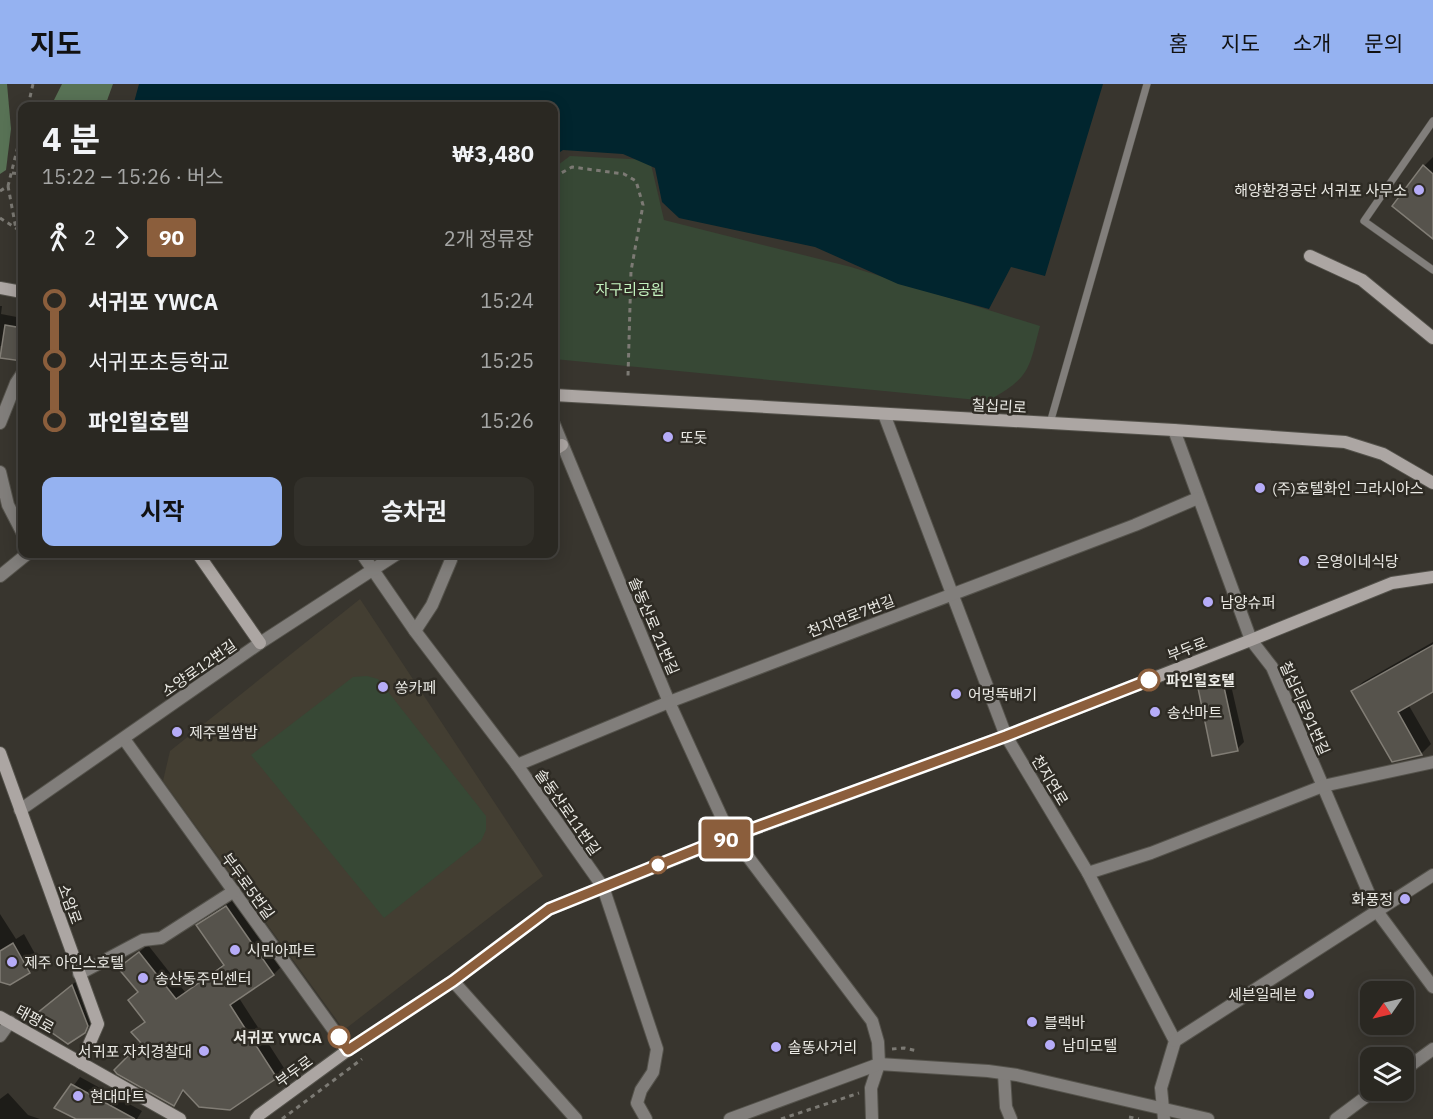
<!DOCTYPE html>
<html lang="ko">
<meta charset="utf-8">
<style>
body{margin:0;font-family:"IBM Plex Sans","Noto Sans KR",sans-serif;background:#32302a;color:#f1f3f6;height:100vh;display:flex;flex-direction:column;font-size:22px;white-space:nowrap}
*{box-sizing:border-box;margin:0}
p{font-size:20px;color:#a5a6a5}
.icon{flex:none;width:33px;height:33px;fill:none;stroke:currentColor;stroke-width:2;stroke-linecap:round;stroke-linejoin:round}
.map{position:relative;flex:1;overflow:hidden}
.drawer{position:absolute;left:18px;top:18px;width:540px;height:456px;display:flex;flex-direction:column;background:#2a2822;border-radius:12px;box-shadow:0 3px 15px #0003,0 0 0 2px #464440}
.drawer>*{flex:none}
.badge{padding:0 12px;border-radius:4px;font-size:21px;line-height:39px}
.needle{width:39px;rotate:236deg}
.controls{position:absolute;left:1360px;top:897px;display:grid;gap:12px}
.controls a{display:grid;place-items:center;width:54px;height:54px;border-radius:12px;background:#2a2822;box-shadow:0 3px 15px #0003,0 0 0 2px #464440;font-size:30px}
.map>.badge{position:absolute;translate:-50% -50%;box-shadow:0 0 0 3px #fff}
.legs{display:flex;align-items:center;gap:9px;height:66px;padding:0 24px;font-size:20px}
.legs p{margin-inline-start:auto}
.overview{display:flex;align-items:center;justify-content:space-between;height:102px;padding:0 24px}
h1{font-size:33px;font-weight:700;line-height:45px}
.button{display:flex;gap:12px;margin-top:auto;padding:12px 24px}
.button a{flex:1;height:69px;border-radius:12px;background:#95b2f1;color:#111;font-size:24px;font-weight:700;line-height:69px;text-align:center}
.button a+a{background:#32302a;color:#f1f3f6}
ul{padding:0 24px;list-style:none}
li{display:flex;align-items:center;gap:21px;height:60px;font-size:22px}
li i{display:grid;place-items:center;width:9px;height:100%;margin:0 8px;background:currentColor}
li i::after{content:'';width:15px;height:15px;margin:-8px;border:4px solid;border-radius:50%;background:#2a2822}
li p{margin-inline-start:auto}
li:first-child i{background:linear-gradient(#0000 50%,currentColor 0)}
li:last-child i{background:linear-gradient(currentColor 50%,#0000 0)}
header{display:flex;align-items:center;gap:36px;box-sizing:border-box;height:84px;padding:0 30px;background:#95b2f1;color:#111}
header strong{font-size:28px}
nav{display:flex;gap:33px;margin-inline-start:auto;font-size:21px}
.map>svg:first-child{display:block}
.built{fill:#433e32}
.green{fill:#374835}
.forest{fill:#587255}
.water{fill:#01252e}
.shadow{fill:#0007}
.building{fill:#56534c;stroke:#817d75;stroke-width:1.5}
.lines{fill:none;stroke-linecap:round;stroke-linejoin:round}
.lane-casing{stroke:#54524b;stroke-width:8}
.street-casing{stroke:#54524b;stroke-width:14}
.secondary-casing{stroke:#54524b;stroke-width:14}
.path{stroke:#7c7a74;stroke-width:3;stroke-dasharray:4.5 4.5;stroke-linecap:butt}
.lane{stroke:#817e7b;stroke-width:7}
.street{stroke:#817e7b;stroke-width:12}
.secondary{stroke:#aca6a3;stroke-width:12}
.line-1-casing{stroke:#fff;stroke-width:14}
.line-1{stroke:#8b5e3c;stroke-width:9}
.poi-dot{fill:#b6acf8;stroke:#2e2b24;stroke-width:2}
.stop-1-dot{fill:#fff;stroke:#8b5e3c;stroke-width:3}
.labels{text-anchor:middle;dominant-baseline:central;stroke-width:5;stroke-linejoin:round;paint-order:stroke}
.poi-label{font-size:15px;fill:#eae9e4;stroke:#2e2b24;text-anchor:start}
.park-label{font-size:15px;fill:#c4f3bf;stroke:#2e2b24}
.street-label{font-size:15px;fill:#eae9e4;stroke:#2e2b24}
.stop-label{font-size:15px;font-weight:bold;fill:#eae9e4;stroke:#2e2b24;text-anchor:start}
</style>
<header>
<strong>지도</strong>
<nav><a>홈</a><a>지도</a><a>소개</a><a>문의</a></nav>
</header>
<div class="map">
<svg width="1433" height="1035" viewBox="0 0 1433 1035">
<rect width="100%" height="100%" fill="#38352e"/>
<polygon class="built" points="360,515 543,792 344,946 163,697 170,667"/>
<g class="green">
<path d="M570 72 650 76 664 136 851 183 1040 242C1028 288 1030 293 988 317L554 275V84Z"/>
<polygon points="367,592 378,595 486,732 486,746 481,757 384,834 251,671 353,593"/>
</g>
<g class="forest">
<polygon points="0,0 7,0 11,45 6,86 0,90"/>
<polygon points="62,0 113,0 105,22 51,22"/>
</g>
<polygon class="water" points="139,0 1103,0 1045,192 1011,183 989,225 898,200 815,163 679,134 662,118 655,84 623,70 563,66 554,72 554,22 133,22"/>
<g class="shadow">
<polygon points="1433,73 1433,154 1424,82"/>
<polygon points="0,222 2,222 1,230 22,234 22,276 1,272 3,262 0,262"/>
<polygon points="1433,558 1433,606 1408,620 1431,660 1422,669 1393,677 1353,607 1363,598"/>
<polygon points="1228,588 1244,658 1237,665 1198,600 1205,593"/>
<polygon points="235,815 282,882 274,890 239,914 284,984 276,992 230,1024 185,1006 174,1020 143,959 134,948 146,937 129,876 148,861 185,908 225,879 198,841 206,833"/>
<polygon points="0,830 16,855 24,850 39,877 29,887 0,897"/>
<polygon points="79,895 94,934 92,940 84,948 40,927"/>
<polygon points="80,993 142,1027 137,1035 79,1035 57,1024"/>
<polygon points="8,1009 28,1031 40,1035 0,1035 0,1015"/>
</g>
<g class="building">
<polygon points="1423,81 1433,90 1433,155 1392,122"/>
<polygon points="5,241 22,244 22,277 0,274"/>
<polygon points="1433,561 1433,608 1398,628 1422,671 1392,678 1351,607"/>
<polygon points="1222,594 1238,667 1212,672 1197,599"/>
<polygon points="226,822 274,891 230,921 277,994 230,1026 199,1023 183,1006 174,1022 117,990 114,986 141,959 131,948 145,938 128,916 138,908 118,884 139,868 176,915 224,881 196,841"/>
<polygon points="13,859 30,889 10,901 0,898 0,867"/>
<polygon points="72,901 88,942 85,949 68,960 31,934"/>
<polygon points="71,1000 135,1035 76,1035 54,1024"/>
</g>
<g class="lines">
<defs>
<g id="lane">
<polyline points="1433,37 1364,137 1433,186"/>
<polyline points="1050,339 1147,0"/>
</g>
<g id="street">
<polyline points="884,330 1006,652 1088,789 1175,957 1161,1004 1164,1035"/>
<polyline points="0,339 16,299 22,290"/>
<polyline points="554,340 669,618 722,734 733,753 872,937 878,958 879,980 871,1004 872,1035"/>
<polyline points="1174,346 1251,556 1272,583 1376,826 1433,903"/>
<polyline points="0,388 8,421 22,448"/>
<polyline points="362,470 415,547 517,681 603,803 657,965 653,988 641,1006 637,1019 646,1035"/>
<polyline points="0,492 27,470"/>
<polyline points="415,547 432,521 451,476 451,470"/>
<polyline points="124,655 348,966"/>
<polyline points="517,681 669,618 1135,441 1198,414"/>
<polyline points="20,726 260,559 397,470"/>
<polyline points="1088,789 1151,769 1323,702 1433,678"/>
<polyline points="79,890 143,856 161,854 234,807"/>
<polyline points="453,897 576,1035"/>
<polyline points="0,952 10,938"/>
<polyline points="1175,957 1433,791"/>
<polyline points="1404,986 1433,965"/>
<polyline points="1004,990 1006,1023 1011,1035"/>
<polyline points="730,1035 879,980 988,987 1017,991 1208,1035"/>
<polyline points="1336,1035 1375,1006"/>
</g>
<g id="secondary">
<polyline points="1310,172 1362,196 1433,254"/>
<polyline points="0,204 22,208"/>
<polyline points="554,311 1174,346 1345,358 1383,370 1433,399"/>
<polyline points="554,366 562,361"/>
<polyline points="198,470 260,559"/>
<polyline points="0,669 98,940 81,979"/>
<polyline points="0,933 180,1035"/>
<polyline points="256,1035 259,1031 348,966 453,897 549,825 705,763 1006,652 1251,556 1392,499 1433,493"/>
</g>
</defs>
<use href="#lane" class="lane-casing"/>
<use href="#street" class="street-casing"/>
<use href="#secondary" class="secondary-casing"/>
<g class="path">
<polyline points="28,22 33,0"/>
<polyline points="12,89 22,90"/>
<polyline points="554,93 572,83 624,90 636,97 643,121 631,187 628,292"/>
<polyline points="8,102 16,145"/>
<polyline points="0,107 8,102 22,46"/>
<polyline points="0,134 22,148"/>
<polyline points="892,965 904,964 918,967"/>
<polyline points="1129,1033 1139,1035"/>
<polyline points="282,1035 362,975"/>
<polyline points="781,1035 859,1009"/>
</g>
<use href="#lane" class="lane"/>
<use href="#street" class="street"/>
<use href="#secondary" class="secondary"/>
</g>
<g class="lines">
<defs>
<polyline id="line-1" points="339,953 348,966 453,897 549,825 705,762 1006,652 1149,596"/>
</defs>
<use href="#line-1" class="line-1-casing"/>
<use href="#line-1" class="line-1"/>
</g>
<g class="poi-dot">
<circle cx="1419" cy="106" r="6"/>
<circle cx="668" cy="353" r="6"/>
<circle cx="1260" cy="404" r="6"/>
<circle cx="1304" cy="477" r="6"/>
<circle cx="1208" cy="518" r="6"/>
<circle cx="383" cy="603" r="6"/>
<circle cx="956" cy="610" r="6"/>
<circle cx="1155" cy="628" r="6"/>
<circle cx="177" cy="648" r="6"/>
<circle cx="1405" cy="815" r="6"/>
<circle cx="235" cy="866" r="6"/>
<circle cx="12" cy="878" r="6"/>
<circle cx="143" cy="894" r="6"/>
<circle cx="1309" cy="910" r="6"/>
<circle cx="1032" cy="938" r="6"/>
<circle cx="1050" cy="961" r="6"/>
<circle cx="776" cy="963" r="6"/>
<circle cx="204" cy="967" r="6"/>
<circle cx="78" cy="1012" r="6"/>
</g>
<g class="stop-1-dot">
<circle cx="1149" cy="596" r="10"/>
<circle cx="658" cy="781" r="8"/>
<circle cx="339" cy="953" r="10"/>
</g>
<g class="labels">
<g class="poi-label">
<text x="1407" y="106" text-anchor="end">해양환경공단 서귀포 사무소</text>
<text x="680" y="353">또돗</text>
<text x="1272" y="404">(주)호텔화인 그라시아스</text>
<text x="1316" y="477">은영이네식당</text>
<text x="1220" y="518">남양슈퍼</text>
<text x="395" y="603">쏭카페</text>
<text x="968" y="610">어멍뚝배기</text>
<text x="1167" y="628">송산마트</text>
<text x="189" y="648">제주멜쌈밥</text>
<text x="1393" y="815" text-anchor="end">화풍정</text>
<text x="247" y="866">시민아파트</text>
<text x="24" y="878">제주 아인스호텔</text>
<text x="155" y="894">송산동주민센터</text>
<text x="1297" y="910" text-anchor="end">세븐일레븐</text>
<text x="1044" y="938">블랙바</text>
<text x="1062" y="961">남미모텔</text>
<text x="788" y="963">솔똥사거리</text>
<text x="192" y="967" text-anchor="end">서귀포 자치경찰대</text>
<text x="90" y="1012">현대마트</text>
</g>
<g class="park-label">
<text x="630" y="205">자구리공원</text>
</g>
<g class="street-label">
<text transform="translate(999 322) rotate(3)">칠십리로</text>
<text transform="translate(851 532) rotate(-21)">천지연로7번길</text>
<text transform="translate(654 542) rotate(67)">솔동산로 21번길</text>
<text transform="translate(1187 565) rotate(-21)">부두로</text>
<text transform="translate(199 584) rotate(-35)">소양로12번길</text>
<text transform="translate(1305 624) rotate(66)">칠십리로91번길</text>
<text transform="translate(1050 696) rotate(59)">천지연로</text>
<text transform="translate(568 728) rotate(55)">솔동산로11번길</text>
<text transform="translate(248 802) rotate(54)">부두로5번길</text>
<text transform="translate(70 820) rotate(70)">소암로</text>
<text transform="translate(35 935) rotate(29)">태평로</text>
<text transform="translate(294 987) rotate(-36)">부두로</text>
</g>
<g class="stop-label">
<text x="1166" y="596">파인힐호텔</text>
<text x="322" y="953" text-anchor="end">서귀포 YWCA</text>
</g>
</g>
</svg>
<div class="controls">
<a><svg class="needle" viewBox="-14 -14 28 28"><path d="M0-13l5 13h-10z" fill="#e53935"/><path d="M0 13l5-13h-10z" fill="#a5a6a5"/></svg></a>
<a><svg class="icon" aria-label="layers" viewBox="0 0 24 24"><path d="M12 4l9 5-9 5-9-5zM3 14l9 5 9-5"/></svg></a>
</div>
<b class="badge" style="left:726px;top:755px;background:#8b5e3c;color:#fff">90</b>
<section class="drawer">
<div class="overview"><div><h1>4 분</h1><p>15:22 – 15:26 · 버스</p></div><b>₩3,480</b></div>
<div class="legs"><svg class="icon" aria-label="walk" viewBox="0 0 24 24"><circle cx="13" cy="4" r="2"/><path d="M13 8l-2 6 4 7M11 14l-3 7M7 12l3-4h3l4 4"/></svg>2<svg class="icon" aria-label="forward" viewBox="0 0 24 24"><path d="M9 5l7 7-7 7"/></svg><b class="badge" style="background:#8b5e3c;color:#fff">90</b><p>2개 정류장</p></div>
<ul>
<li><i style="color:#8b5e3c"></i><b>서귀포 YWCA</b><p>15:24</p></li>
<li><i style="color:#8b5e3c"></i><span>서귀포초등학교</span><p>15:25</p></li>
<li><i style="color:#8b5e3c"></i><b>파인힐호텔</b><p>15:26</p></li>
</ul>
<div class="button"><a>시작</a><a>승차권</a></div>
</section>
</div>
